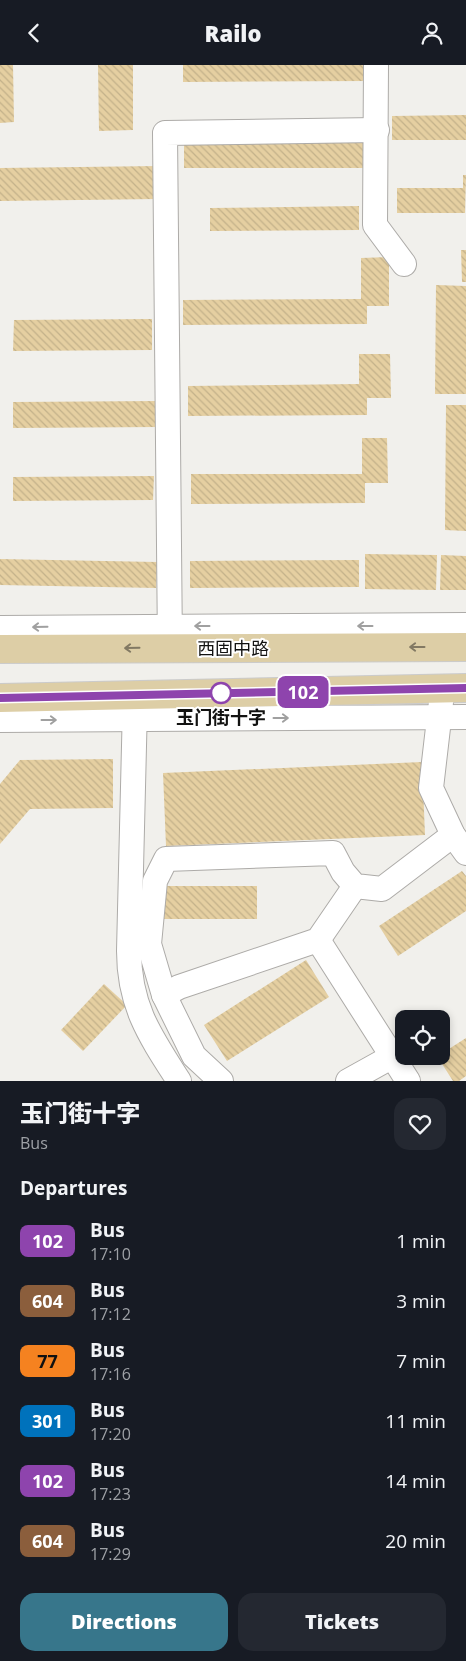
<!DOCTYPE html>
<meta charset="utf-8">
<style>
body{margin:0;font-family:"Open Sans","Noto Sans SC",sans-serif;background:#242831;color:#f1f3f6;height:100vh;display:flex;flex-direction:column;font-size:19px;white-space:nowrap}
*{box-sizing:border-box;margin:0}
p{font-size:16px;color:#9ea1a6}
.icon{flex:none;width:28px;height:28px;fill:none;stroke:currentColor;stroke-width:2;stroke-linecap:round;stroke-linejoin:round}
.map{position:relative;height:1016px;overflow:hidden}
.drawer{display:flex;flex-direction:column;background:#171b24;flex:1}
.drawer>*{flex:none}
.badge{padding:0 10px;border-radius:8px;font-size:18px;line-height:32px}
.fabs{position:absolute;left:395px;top:945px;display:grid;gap:10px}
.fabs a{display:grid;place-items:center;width:55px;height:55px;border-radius:10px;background:#171b24;box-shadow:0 2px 8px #0003;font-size:25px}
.map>.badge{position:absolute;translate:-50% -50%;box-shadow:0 0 0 2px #fff}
h2{padding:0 20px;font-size:19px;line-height:45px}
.round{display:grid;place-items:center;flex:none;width:52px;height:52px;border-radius:15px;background:#242831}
.summary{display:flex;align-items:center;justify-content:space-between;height:85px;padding:0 20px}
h1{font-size:24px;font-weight:800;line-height:38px}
.action{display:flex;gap:10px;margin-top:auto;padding:10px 20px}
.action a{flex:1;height:58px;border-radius:15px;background:#37768b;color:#fff;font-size:20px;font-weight:800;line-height:58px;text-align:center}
.action a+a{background:#242831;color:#f1f3f6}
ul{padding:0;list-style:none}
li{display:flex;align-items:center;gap:15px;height:60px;padding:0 20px}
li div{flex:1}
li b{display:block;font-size:19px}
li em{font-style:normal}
li .badge{min-width:55px;font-weight:700;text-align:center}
header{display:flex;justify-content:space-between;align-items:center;height:65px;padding:0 20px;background:#171b24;font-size:22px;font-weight:800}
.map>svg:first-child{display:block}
.building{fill:url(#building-back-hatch)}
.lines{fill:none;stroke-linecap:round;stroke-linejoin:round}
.minor-casing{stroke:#adaba8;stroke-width:26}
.major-casing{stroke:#cbcbcb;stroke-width:30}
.minor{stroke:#fff;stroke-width:24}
.major{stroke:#ddcea6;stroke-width:28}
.oneway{stroke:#a0a0a0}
.oneway2{stroke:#827963}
.line-casing{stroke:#fff;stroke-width:11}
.line{stroke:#8e44ad;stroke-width:8}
.stop-dot{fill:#fff;stroke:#8e44ad;stroke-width:2.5}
.labels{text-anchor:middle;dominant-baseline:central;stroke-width:4;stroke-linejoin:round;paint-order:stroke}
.street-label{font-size:18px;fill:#121211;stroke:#fff}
.stop-label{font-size:18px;font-weight:bold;fill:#121211;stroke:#fff}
</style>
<header><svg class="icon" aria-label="back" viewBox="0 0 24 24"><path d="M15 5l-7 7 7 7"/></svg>Railo<svg class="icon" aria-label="person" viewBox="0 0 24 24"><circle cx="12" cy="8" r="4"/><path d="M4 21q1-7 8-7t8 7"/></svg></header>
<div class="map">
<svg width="466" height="1016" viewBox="0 0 466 1016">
<defs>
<pattern id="building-back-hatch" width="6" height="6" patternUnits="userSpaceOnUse" patternTransform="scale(1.25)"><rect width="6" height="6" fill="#e5cfa1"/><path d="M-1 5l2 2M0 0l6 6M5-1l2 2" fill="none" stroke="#c3b18a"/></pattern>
</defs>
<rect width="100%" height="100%" fill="#f1f0ec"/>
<g class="building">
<polygon points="0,0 13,0 14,57 0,58"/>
<polygon points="98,0 133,0 133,65 99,66"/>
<polygon points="183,0 368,0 368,16 183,17"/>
<polygon points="466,50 466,75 392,75 392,51"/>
<polygon points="369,75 369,103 184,103 184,76"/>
<polygon points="158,101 158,134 0,136 0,103"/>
<polygon points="463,110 466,110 465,148 397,148 397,123 463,123"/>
<polygon points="359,141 359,165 210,166 210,143"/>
<polygon points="461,185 466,185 466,217 462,217"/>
<polygon points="389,192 389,241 367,241 367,259 183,260 183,235 361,234 361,193"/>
<polygon points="436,220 466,221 466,329 435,329"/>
<polygon points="152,254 152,285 13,286 14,255"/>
<polygon points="359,289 390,289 391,333 367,333 367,350 188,351 188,321 359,319"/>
<polygon points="159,336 159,362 13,363 13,337"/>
<polygon points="446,340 466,340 466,466 445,465"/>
<polygon points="362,373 387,373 388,418 365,418 365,438 191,439 191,409 362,409"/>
<polygon points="154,411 153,435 13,436 13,412"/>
<polygon points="365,489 437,490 436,525 365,524"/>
<polygon points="441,490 466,491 466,525 440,525"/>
<polygon points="0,494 157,497 156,523 0,520"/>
<polygon points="359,495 359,522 190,523 190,496"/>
<polygon points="113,694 113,743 30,744 0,779 0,719 20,695"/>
<polygon points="422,697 425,770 166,781 163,708"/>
<polygon points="462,806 466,811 466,846 398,891 379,861"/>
<rect x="163" y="821" width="94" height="33"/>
<polygon points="306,895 329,932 227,996 204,960"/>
<polygon points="104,919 127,940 83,986 61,965"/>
<polygon points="466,973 466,1011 459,1016 453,1016 437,991 441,991 441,989"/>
</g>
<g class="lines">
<defs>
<g id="minor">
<polyline points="376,0 375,160 404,199"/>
<polyline points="0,563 466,560"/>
<polyline points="170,583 165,68 377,65"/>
<polyline points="441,637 431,723 453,770 466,788"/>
<path d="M135 640 129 886C129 941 150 971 179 1016"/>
<polyline points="0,655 466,652"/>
<polyline points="318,875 408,1016"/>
<polyline points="164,930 179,922 318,875 355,821"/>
<polyline points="221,1016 194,991 164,930 149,879 155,816 166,794 333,788 343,807 355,821 382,824 453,770"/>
<polyline points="348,1016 393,991"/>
</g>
<g id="major">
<polyline points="0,584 466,582"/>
<polyline points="0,633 466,623"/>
</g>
</defs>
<use href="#minor" class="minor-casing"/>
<use href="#major" class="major-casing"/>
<use href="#minor" class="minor"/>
<use href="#major" class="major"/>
</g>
<defs><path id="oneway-shaft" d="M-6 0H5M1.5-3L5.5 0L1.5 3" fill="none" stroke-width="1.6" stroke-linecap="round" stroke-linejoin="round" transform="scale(1.25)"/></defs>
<g class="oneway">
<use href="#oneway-shaft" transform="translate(202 561) rotate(180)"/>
<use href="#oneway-shaft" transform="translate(365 561) rotate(180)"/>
<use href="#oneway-shaft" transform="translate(40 562) rotate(179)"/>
<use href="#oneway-shaft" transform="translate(281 653)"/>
<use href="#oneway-shaft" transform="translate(49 655)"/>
</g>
<g class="oneway2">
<use href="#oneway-shaft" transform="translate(417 582) rotate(180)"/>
<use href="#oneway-shaft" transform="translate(132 583) rotate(179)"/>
</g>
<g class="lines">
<defs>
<polyline id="line" points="0,633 466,623"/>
</defs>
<use href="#line" class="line-casing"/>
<use href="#line" class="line"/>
</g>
<circle class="stop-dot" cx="221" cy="628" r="10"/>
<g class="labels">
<g class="street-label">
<text x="233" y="583">西固中路</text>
</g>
<g class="stop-label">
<text x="221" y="652">玉门街十字</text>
</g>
</g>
</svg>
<div class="fabs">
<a><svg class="icon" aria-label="locate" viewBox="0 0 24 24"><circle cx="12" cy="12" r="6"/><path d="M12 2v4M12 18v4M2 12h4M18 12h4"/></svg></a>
</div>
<b class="badge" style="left:303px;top:627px;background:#8e44ad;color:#fff">102</b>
</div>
<section class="drawer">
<div class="summary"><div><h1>玉门街十字</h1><p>Bus</p></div><a class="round"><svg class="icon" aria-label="heart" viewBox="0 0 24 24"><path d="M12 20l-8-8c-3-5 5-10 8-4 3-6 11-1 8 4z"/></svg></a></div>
<h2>Departures</h2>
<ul>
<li><span class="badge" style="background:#8e44ad;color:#fff">102</span><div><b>Bus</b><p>17:10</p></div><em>1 min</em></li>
<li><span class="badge" style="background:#8b5e3c;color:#fff">604</span><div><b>Bus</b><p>17:12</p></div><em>3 min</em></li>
<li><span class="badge" style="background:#f58220;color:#111">77</span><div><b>Bus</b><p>17:16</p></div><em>7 min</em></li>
<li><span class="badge" style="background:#0072bc;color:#fff">301</span><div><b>Bus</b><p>17:20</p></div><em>11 min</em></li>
<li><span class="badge" style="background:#8e44ad;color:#fff">102</span><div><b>Bus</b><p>17:23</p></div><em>14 min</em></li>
<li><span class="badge" style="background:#8b5e3c;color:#fff">604</span><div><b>Bus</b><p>17:29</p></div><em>20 min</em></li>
</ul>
<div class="action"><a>Directions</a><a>Tickets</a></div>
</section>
